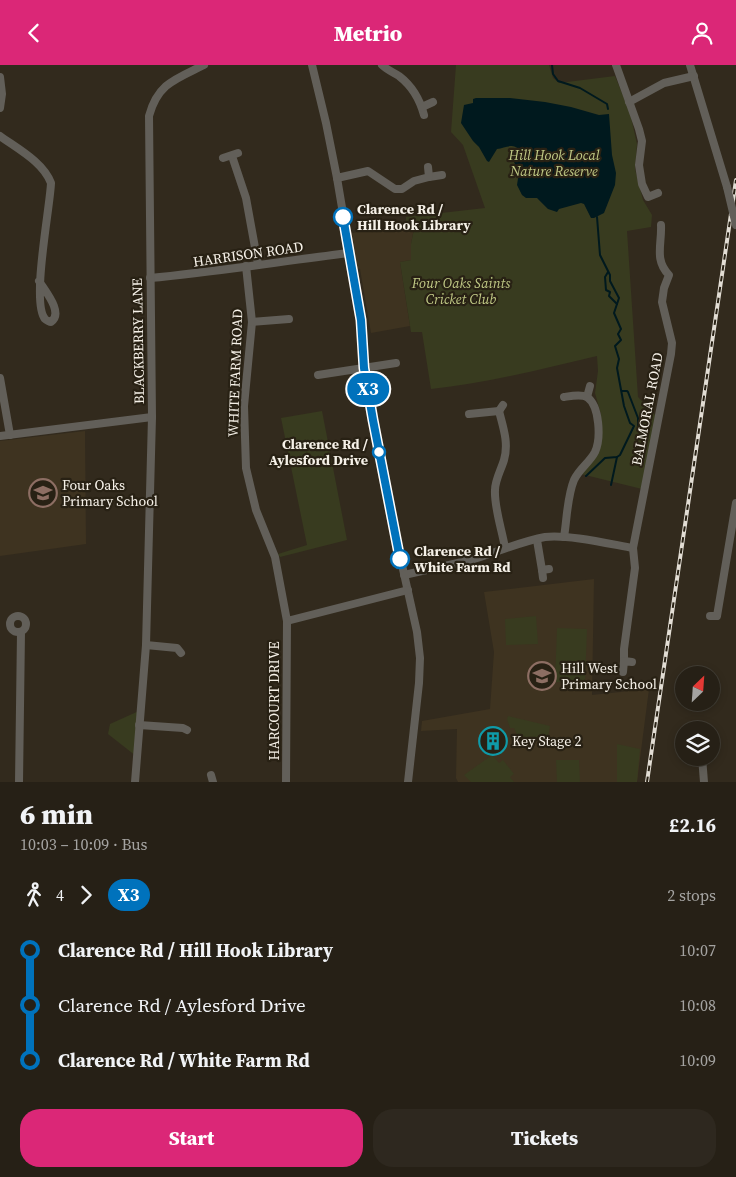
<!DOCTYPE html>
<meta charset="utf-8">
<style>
body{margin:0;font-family:"Source Serif 4",serif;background:#2e281f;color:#f1f3f6;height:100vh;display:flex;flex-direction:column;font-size:19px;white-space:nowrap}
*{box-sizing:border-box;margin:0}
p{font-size:16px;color:#a4a3a1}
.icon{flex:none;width:28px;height:28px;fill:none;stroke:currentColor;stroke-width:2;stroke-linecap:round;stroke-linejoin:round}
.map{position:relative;height:717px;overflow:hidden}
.panel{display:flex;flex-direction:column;background:#262016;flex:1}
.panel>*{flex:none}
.badge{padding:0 10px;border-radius:16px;font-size:18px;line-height:32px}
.needle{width:32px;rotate:25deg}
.buttons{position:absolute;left:675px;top:601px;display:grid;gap:10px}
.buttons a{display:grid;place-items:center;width:45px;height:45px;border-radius:50%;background:#262016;box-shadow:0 2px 8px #0003,0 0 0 1px #423e35;font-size:25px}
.map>.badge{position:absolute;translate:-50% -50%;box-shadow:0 0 0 2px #fff}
.legs{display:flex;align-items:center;gap:8px;height:55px;padding:0 20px;font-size:16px}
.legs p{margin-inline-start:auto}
.head{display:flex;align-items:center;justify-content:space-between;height:85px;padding:0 20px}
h1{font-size:28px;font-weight:800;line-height:38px}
.primary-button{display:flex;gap:10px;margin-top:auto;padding:10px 20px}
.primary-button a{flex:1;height:58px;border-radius:20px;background:#db2777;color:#fff;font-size:20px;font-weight:800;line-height:58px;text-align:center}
.primary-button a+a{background:#2e281f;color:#f1f3f6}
ul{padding:0 20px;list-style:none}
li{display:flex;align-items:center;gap:18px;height:55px;font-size:19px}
li i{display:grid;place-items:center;width:8px;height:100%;margin:0 6px;background:currentColor}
li i::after{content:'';width:12px;height:12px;margin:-6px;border:4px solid;border-radius:50%;background:#262016}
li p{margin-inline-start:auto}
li:first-child i{background:linear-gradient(#0000 50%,currentColor 0)}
li:last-child i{background:linear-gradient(currentColor 50%,#0000 0)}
header{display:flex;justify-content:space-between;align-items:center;height:65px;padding:0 20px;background:#db2777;color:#fff;font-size:22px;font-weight:800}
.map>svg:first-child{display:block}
.built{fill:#3e3320}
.green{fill:#383b1f}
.water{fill:#00191e}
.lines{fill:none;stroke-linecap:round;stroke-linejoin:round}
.stream{stroke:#00191e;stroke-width:2}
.minor{stroke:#625f59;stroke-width:8}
.rail-casing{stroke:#e2ddd4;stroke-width:4}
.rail{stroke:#282114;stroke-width:2;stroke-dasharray:5.5;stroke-linecap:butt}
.minor-bridge{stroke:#625f59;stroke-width:8}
.line-1-casing{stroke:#fff;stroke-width:11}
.line-1{stroke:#0072bc;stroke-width:8}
.stop-1-dot{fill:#fff;stroke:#0072bc;stroke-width:2.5}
.labels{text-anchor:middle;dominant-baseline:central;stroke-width:4.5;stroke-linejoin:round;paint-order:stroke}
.park-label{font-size:14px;font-style:italic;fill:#c1ca86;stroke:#282114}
.stop-label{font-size:14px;font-weight:bold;fill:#f6f1e8;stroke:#282114;text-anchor:start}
.street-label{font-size:14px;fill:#f6f1e8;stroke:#282114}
.poi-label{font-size:14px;fill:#f6f1e8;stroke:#282114;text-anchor:start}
</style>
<header><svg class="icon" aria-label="back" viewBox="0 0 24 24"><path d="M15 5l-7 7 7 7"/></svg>Metrio<svg class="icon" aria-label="person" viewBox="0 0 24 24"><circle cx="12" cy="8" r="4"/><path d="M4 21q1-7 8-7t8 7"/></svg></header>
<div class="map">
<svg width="736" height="717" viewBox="0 0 736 717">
<rect width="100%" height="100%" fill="#322a1d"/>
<g class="built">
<polygon points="415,158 411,179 411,195 400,197 410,261 371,268 360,204 357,203 352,168"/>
<polygon points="85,366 86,479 0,491 0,376"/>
<polygon points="594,514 592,630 649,624 637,717 458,717 456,713 457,664 421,666 422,656 490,644 494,587 484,527"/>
</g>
<g class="green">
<path d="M456 0H549L553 13 559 18 615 11 630 48 637 79 635 104 643 135 652 150 651 162 627 166 638 332 656 351 642 424 581 409 600 369 601 349 595 328 598 306 597 291C542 304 487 318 431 324L422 267H411L400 197 411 195V179L415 159 406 160V152L485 143 463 80 451 67Z"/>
<polygon points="322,346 347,475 280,492 278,489 307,480 281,353"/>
<polygon points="536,551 538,579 506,580 505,554"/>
<polygon points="557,563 587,564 585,618 555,617"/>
<polygon points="141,645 136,691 108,669 110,659"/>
<polygon points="508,651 550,661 547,678 517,670 514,663 510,663 507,654"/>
<polygon points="617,679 640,684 637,717 617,717"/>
<polygon points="492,690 499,698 503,695 514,709 510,712 514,717 471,717 464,710"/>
<polygon points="556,695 579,695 580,717 557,717"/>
</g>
<path class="water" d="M476 33H510L545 37 571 42 599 50 609 49 612 90 616 108 615 120 604 148 594 153H591L584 139 581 138 559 144 557 147 548 144 537 133H526L522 130 517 120 519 107 514 97 518 90V84C513 78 505 83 497 84L489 97 487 96 479 82 473 76 461 58 464 40 473 38V34Z"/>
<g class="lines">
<g class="stream">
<polyline points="552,0 553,9 558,16 580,23 607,39 608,44"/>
<polyline points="608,207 605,212 606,225 610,227 609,231 617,239"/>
<polyline points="622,326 627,326 628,327 638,353 638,360 644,365"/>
<polyline points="586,411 605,393 617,392 620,390 634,361 630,358 624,341 617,303 619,294 615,281 621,275 618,269 621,264 614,248 619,233 610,216 610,210 600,190 597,152"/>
<polyline points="611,420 617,392"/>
</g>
<g class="minor">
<polyline points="312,0 326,58 337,113 361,255 364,303 373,355 384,406 396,473 417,567 420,593 419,618 408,717"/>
<path d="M382 0C387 5 393 7 399 11 412 21 420 35 424 50"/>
<polyline points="616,0 639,64 642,76 639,100 642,119 648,132 658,128"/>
<polyline points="690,0 727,122"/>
<polyline points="0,12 2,29 0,43"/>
<polyline points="629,37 664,18 694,11"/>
<polyline points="422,42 433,37"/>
<path d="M0 71C18 84 43 97 51 118 50 143 31 238 45 254 46 255 50 257 51 257 64 248 45 226 39 216"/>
<polyline points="232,91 246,133 258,199"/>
<polyline points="223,93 238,88"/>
<polyline points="429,112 442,110"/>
<polyline points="337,113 368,106 395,124 402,124 414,116 429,112 428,102"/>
<polyline points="246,201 252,257 244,341 246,403 256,445 275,492 287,556 408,525"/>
<path d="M150 213C216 207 283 196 349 188"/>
<polyline points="252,257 289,254"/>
<polyline points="318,310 396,298"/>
<polyline points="0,313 10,370"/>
<polyline points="587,332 590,321"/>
<path d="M499 346C503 362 509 378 504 395 501 405 495 415 495 425 494 442 502 465 505 483"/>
<polyline points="469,349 499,346 503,340"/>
<polyline points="0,371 152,352"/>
<path d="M564 472C567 454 567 432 574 415 579 404 590 397 595 387 601 374 600 341 587 332 581 329 571 331 564 332"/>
<polyline points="537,475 542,505"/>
<path d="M467 496C493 489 518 477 545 472 567 469 610 479 633 483"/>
<polyline points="404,510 467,496 465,488"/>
<polyline points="543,513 542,505 549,504"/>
<circle cx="18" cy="559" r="8"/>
<polyline points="710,551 717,551 736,438"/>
<polyline points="146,580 177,583 181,588"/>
<path d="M624 596V584L635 503 633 483 671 289 672 278 662 237 664 223 669 210C654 195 662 179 661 160"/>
<polyline points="623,607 624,596 632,597"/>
<polyline points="139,660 183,663 187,665"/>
<polyline points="702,692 704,717"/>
<polyline points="211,710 213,717"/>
<polyline points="19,717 21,567"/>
<path d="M135 717 146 580 152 352 149 51C158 18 176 14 204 0"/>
<polyline points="286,717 287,556"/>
</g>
<defs>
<polyline id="rail" points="647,717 736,115"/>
</defs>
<use href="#rail" class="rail-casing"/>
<use href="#rail" class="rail"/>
<polyline class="minor-bridge" points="727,122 736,160"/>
</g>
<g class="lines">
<defs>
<polyline id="line-1" points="343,152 361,255 364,303 373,355 400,494"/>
</defs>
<use href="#line-1" class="line-1-casing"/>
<use href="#line-1" class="line-1"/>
</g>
<defs>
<symbol id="school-ring" viewBox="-11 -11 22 22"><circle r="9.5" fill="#282114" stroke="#8d6e63" stroke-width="1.5"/><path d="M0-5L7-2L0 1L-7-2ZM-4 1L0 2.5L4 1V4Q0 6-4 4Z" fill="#8d6e63"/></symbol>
<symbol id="building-ring" viewBox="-11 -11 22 22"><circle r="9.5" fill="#282114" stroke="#0f9aa8" stroke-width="1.5"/><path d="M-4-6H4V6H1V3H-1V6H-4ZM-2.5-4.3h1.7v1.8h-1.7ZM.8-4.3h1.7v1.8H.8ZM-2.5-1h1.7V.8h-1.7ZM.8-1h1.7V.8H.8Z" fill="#0f9aa8"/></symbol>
</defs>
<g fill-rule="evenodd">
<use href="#school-ring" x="27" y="412" width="32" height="32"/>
<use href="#school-ring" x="526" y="595" width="32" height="32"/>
<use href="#building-ring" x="477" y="660" width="32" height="32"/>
</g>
<g class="stop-1-dot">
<circle cx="343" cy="152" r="9"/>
<circle cx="379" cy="387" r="6"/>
<circle cx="400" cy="494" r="9"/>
</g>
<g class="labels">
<g class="park-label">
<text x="554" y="90">Hill Hook Local<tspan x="554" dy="16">Nature Reserve</tspan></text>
<text x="461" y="218">Four Oaks Saints<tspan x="461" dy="16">Cricket Club</tspan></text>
</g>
<g class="stop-label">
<text x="357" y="144">Clarence Rd /<tspan x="357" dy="16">Hill Hook Library</tspan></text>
<text x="368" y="379" text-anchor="end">Clarence Rd /<tspan x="368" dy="16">Aylesford Drive</tspan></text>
<text x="414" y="486">Clarence Rd /<tspan x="414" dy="16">White Farm Rd</tspan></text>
</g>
<g class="street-label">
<text transform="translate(248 189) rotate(-8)">HARRISON ROAD</text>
<text transform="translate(138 276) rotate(-91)">BLACKBERRY LANE</text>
<text transform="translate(235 308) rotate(-88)">WHITE FARM ROAD</text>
<text transform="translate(647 344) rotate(-79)">BALMORAL ROAD</text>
<text transform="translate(274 636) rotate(-90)">HARCOURT DRIVE</text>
</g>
<g class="poi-label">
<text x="62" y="420">Four Oaks<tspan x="62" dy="16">Primary School</tspan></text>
<text x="561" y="603">Hill West<tspan x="561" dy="16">Primary School</tspan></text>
<text x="512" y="676">Key Stage 2</text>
</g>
</g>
</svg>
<div class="buttons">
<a><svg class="needle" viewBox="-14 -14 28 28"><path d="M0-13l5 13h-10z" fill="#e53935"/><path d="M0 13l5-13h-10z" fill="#a4a3a1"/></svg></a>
<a><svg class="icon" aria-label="layers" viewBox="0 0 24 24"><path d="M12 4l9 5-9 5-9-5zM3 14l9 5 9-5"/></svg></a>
</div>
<b class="badge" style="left:368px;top:324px;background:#0072bc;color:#fff">X3</b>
</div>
<section class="panel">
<div class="head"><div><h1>6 min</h1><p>10:03 – 10:09 · Bus</p></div><b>£2.16</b></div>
<div class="legs"><svg class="icon" aria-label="walk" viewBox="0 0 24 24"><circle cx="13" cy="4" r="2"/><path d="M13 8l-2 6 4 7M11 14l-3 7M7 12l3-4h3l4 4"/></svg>4<svg class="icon" aria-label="forward" viewBox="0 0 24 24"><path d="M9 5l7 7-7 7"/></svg><b class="badge" style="background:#0072bc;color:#fff">X3</b><p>2 stops</p></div>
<ul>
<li><i style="color:#0072bc"></i><b>Clarence Rd / Hill Hook Library</b><p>10:07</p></li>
<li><i style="color:#0072bc"></i><span>Clarence Rd / Aylesford Drive</span><p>10:08</p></li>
<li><i style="color:#0072bc"></i><b>Clarence Rd / White Farm Rd</b><p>10:09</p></li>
</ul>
<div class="primary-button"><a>Start</a><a>Tickets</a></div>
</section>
